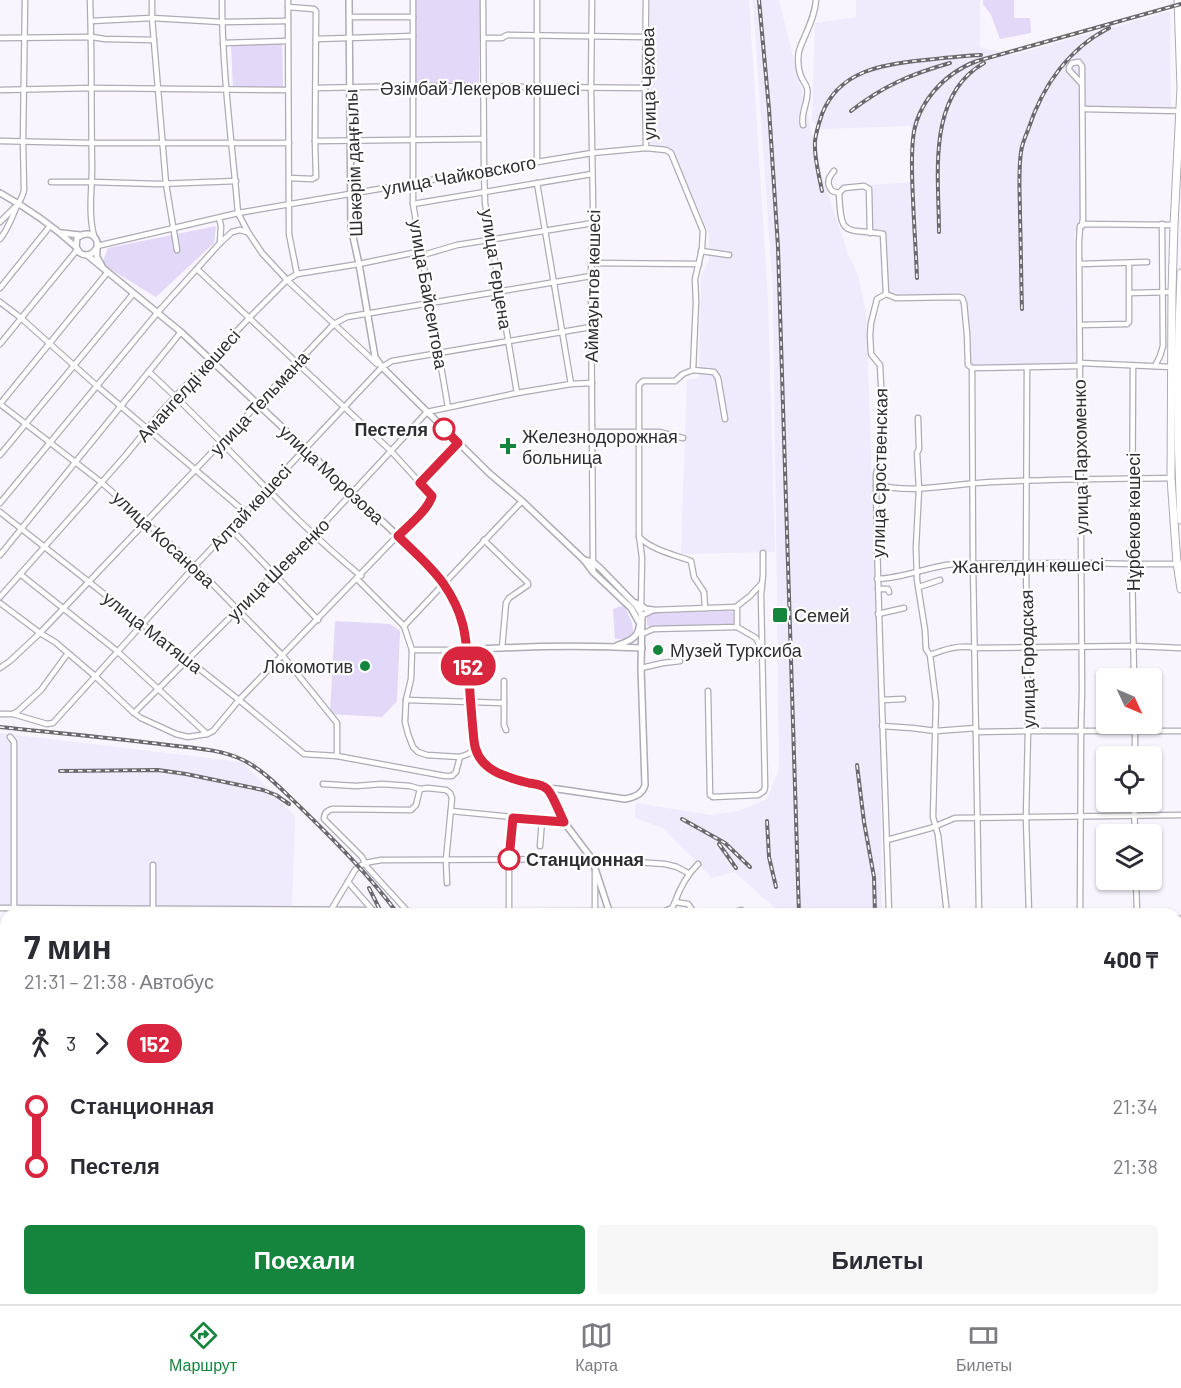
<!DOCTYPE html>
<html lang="ru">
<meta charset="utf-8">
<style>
body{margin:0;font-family:Barlow,sans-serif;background:#f7f7f7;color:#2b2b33;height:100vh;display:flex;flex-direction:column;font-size:22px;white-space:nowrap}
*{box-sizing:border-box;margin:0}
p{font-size:20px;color:#7c7c81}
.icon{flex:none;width:33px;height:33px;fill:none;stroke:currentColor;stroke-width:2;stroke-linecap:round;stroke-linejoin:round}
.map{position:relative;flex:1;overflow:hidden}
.drawer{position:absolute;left:0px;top:908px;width:1182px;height:398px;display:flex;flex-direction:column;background:#fff;border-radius:18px 18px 0 0;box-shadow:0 2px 4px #0004}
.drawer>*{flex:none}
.badge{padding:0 12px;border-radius:20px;font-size:21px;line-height:39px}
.needle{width:39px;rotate:134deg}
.controls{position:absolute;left:1096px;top:668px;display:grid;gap:12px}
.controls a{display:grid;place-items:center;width:66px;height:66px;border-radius:6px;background:#fff;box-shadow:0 2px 4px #0004;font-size:30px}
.map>.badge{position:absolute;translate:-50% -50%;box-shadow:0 0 0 3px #fff}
.legs{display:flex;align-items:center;gap:9px;height:66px;padding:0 24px;font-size:20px}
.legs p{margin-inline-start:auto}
.summary{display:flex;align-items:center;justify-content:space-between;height:102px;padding:0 24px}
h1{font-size:33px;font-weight:700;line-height:45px}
.primary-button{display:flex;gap:12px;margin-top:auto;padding:12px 24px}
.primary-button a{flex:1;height:69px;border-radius:6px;background:#15853d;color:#fff;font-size:24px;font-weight:700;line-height:69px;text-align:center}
.primary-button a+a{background:#f7f7f7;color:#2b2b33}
ul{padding:0 24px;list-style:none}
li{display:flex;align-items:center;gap:21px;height:60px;font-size:22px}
li i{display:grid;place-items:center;width:9px;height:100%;margin:0 8px;background:currentColor}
li i::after{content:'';width:15px;height:15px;margin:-8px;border:4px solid;border-radius:50%;background:#fff}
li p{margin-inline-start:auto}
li:first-child i{background:linear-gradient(#0000 50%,currentColor 0)}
li:last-child i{background:linear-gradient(currentColor 50%,#0000 0)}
.tabs{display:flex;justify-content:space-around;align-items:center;height:84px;border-top:2px solid #e1e1e2;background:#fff;font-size:16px;color:#7c7c81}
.tabs a{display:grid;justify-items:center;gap:3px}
.tabs .current{color:#15853d}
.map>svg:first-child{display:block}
.built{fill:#f0eafd}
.green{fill:#e2d8f8}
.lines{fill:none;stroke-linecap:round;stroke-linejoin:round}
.minor-casing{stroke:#aeabb5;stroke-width:7}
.major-casing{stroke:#aeabb5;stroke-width:8}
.highway-casing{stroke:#aeabb5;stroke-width:9}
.minor{stroke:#fff;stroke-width:4.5}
.major{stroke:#fff;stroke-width:5}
.highway{stroke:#fff;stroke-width:7}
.rail-casing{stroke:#6b696e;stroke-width:4}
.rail{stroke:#fff;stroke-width:1.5;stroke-dasharray:4.5;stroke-linecap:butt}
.line-1-casing{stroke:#fff;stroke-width:14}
.line-1{stroke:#d7263d;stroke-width:9}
.stop-1-dot{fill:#fff;stroke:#d7263d;stroke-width:3}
.poi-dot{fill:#15853d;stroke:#fff;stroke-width:2}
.labels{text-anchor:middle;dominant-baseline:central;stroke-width:4.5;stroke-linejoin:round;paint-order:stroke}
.street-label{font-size:18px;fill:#2e2d31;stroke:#fff}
.stop-label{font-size:18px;font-weight:bold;fill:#2e2d31;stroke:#fff;text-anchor:end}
.poi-label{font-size:18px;fill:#2e2d31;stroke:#fff;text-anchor:start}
</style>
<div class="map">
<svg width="1181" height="1304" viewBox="0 0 1181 1304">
<rect width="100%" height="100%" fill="#f8f5fe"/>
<g class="built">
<polygon points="650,0 749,0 768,300 775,552 681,554 687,380 699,378 701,276 709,261 709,233 672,150 650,144"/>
<polygon points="753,0 779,0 825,185 848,254 858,275 866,312 880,715 882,913 781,913 734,872 712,878 663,828 635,818 636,803 711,815 739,811 767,799 779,769 773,293"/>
<polygon points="856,0 980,0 980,47 1013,55 1170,11 1171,113 1084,111 1085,231 1074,233 1076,363 971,366 968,353 963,297 888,295 885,235 873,232 871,185 913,182 911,126 821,129 812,121 815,23 856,17"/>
<polygon points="0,733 242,762 295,816 292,906 0,905"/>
<polygon points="761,1299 979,1299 981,1304 760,1304"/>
</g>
<g class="green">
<polygon points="416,0 480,0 479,86 415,86"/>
<polygon points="983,0 1014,0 1014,18 1030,18 1031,33 1000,39 991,15 983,4"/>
<polygon points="282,42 283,87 233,89 231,44"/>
<polygon points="216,226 214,243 156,297 102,264 108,248"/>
<polygon points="624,605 632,623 634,639 615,639 613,609"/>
<polygon points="732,611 734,614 734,623 731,626 651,627 647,625 647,616 651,613"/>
<polygon points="335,621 390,624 400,631 397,701 382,717 330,714"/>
<rect x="242" y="1299" width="51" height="5"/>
</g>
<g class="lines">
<defs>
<g id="minor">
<path d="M90 0C92 56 91 111 92 167 92 190 88 213 94 236"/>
<polyline points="152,0 152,18 166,184 177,250"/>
<path d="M222 0C222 71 232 142 238 213L248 232 262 253 287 280 377 364"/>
<polyline points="288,0 289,234 297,274"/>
<polyline points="413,0 413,204 448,407"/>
<polyline points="483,0 484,171 485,203 517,393"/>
<polyline points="592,0 591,88 593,204 591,276 593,572"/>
<polyline points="288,7 314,9 316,11 315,141 316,177 312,179 289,178"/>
<polyline points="349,17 413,17"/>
<polyline points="91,21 152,18 222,22 288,21"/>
<polyline points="0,38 92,37 105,39 154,40"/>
<polyline points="484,38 502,38 507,35 646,37"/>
<polyline points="316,39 413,36"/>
<polyline points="223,43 287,41"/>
<polyline points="316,88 413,86 645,88"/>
<polyline points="0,90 91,88 288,90"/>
<polyline points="1083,109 1180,111"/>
<path d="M803 125C800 112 810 100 807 88 806 84 802 80 801 76 798 69 797 55 800 48 806 32 815 17 816 0"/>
<polyline points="0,141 91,143 289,143"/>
<polyline points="315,141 483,139"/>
<polyline points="646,148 645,88 646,0"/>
<polyline points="537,162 537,0"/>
<path d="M834 171C828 178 826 183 832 191L839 193"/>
<polyline points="51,182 92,182 158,184 236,181"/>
<polyline points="537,183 571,384"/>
<polyline points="413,204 592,174"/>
<polyline points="219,218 221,226 220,243"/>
<polyline points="0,222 15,207"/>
<polyline points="1082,225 1082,226 1084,224 1174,225"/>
<path d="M870 233 869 189 864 186 844 188 839 193C841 238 844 228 883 234L886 294 896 298 959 297 962 298 964 303 967 334 968 365 972 368 973 564 979 914"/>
<path d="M0 239C9 228 12 216 18 204 21 199 23 196 24 190L23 142 25 0"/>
<polyline points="97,246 238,213 537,162 592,153 646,148 666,150 671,153 703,231 702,249 695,279 696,302 693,370"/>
<polyline points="701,251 729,255"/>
<polyline points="423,255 457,245 593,223"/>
<polyline points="591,263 699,264"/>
<polyline points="1080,264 1147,262"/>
<polyline points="107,273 0,404 101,482 195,566 238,610 283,656 337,723 337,756"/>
<polyline points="0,288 50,226"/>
<polyline points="1130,293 1172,292"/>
<path d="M886 294 877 299 871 323 870 335 871 354 880 365 883 426 882 452 876 474V485C878 628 885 771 889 914"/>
<polyline points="0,302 21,318 97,386 245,512"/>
<polyline points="1080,325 1127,324 1129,322 1129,263"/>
<polyline points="0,344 77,250"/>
<polyline points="1080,363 1172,367"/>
<polyline points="1133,366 1132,564 1134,678"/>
<polyline points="1155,366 1160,356 1163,346 1162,224"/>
<polyline points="972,368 1080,366"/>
<polyline points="1027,368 1026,563 1028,731 1026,818 1029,914"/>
<path d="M149 372C222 438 285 514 361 576"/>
<polyline points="918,418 919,449 917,453 919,489 916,547 917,580 925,630 926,649 930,655 936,702 933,817 938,835 947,914"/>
<polyline points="592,432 659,432 683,438"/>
<polyline points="0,455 133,294"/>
<polyline points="420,483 458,443"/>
<path d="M876 485C916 494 951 484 991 482 1051 479 1111 479 1171 478"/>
<polyline points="0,503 158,312 220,243 232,232 240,230 247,232"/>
<polyline points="0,512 239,700 304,754 337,756 445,776 452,776 456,772 460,757"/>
<polyline points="230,528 318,620"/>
<path d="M639 537C652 550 675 555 691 561L694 577 704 592 705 608"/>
<polyline points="484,540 528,583 528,585 509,598 506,603 502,648"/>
<polyline points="0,555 181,332"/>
<polyline points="20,574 117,651 207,734"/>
<polyline points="357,579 404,626 412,650 411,679 406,700 405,722 408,734 413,747 418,752 427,755 460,757 468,754 475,749"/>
<path d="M877 579C910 578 941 560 973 564L1081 563 1132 564H1181"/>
<polyline points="919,587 940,580"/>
<polyline points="878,589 888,589 889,592"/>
<polyline points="0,597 125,456 161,412 250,317 287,280 297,274 359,264 422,251"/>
<polyline points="0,603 40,633 55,642 95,676 134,713 141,718 176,734 188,737 207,734 213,731 239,700 430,502 432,496 391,451 197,269"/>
<polyline points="736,607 750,596 761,584"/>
<polyline points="641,609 642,558 639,534 639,385 643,381 675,381 683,374 693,370 714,372 718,378 725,419"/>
<polyline points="878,614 904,608"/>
<polyline points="641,616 653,610 736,607 737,609 737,627 653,629 642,634"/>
<polyline points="404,626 522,501"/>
<polyline points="737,627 756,638 760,646"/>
<polyline points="412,650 467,650"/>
<path d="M930 655C943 650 960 644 975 648L1134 646 1181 648"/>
<polyline points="0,668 10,661 40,633 334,324 347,317 591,276"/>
<polyline points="641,668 663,663 680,661"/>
<polyline points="504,681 504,725 506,730"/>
<polyline points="708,691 710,795 713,797 758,795 764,791 765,787 761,595 763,575 763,553"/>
<polyline points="406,700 504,703"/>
<polyline points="882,700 903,699"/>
<polyline points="134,713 314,534 427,412 517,393 571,384 592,383"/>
<polyline points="0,714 13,714 18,711 41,690 68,653"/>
<polyline points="13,714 47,724 53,723 195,566 382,367 392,361 591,327"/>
<polyline points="882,726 912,728 936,731 976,728"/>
<polyline points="976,732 1028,731 1181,731"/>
<polyline points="10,737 14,742 14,914"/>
<polyline points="1135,756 1135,723"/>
<polyline points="323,784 356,786 382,784 410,786 420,789 428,788 446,790 450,793 452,798 446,860 447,883"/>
<polyline points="1134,801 1135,834"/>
<polyline points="451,811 564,822"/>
<polyline points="887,840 931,828 955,818 1181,815"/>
<polyline points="540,846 542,820"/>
<polyline points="595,871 595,914"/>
<polyline points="1136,879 1137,914"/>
<polyline points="348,882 376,914"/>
<path d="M675 902C680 887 686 876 698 864"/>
<polyline points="0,908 373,910"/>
<path d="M331 910 355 870C362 862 371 862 381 860L592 859 665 864 677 867 688 873"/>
<polyline points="409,912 665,911 672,908 675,902 688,904 695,914"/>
<polyline points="153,914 153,865"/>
<path d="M410 914 367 867 362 857 324 819C324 813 328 810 333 809L411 810 416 805 420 789"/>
<polyline points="509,914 509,859 513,818"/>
<polyline points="729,914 741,910"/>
<polyline points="1080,914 1081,731 1082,690 1079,243 1080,226 1082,225 1083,219 1082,66 1079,62 1072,63 1069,67 1069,70 1082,84"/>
<polyline points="1176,918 1181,919"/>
<polyline points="0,955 6,955"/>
<polyline points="0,997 6,997"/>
<polyline points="1176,1020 1181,1020"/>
<polyline points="0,1111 6,1111"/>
<polyline points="1176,1130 1181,1129"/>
<polyline points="0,1211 6,1211"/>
<polyline points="1176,1239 1181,1239"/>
<polyline points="1176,1296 1181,1297"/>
<polyline points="155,1299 157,1304"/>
<polyline points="540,1299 541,1304"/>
<polyline points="596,1299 596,1304"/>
<polyline points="1131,1299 1131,1304"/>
<polyline points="11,1304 11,1299"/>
<polyline points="296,1304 296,1299"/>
<polyline points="340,1304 340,1299"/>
<polyline points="387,1304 387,1299"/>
<polyline points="736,1304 737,1299"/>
<polyline points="1051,1304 1051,1299"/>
<polyline points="1084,1304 1084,1299"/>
</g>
<g id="major">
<polyline points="349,0 351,228 359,264 375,357 382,367 489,473 522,501 584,560 593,572 631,608 640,624"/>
<path d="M0 193C27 208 53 226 76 247"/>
<polyline points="62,233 80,235"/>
<path d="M96 249C92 255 86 257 80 253L76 247 77 238C84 232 94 232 97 242 98 247 96 252 97 257 98 259 101 264 102 266"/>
<path d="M87 255 181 332 398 536 443 583 455 603 461 618 465 634 475 749C488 774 509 778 535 784 545 786 547 789 558 789L625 799C634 797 642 795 645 785L641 668 642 615 636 605 600 568 593 562 584 560"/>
<polyline points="636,603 646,609 653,610"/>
<path d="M616 646C626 642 638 639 639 627"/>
<path d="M467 650C525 646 584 645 642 648"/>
<polyline points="548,789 564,822 592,859 610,914"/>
<polyline points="747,1299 750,1304"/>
</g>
<g id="highway">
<polyline points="1178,0 1181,88 1174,225 1172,292 1171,478 1177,563 1181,589"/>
<path d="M1181 273C1177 355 1177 438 1181 520"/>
</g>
</defs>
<use href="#minor" class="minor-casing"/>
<use href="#major" class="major-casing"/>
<use href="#highway" class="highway-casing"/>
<use href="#minor" class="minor"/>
<use href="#major" class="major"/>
<use href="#highway" class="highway"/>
<defs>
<g id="rail">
<polyline points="759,0 769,109 778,247 799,914"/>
<path d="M851 111C883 86 911 74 950 63"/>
<path d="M822 191C819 175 814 158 815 141 816 132 819 123 822 114 839 70 884 64 925 60 944 58 962 56 981 55"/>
<path d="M939 232C939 176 926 96 984 63"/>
<path d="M917 278C916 252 914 226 913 199 912 180 911 159 913 139 916 104 944 73 977 61L1181 4"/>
<path d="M1022 309C1021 278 1021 247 1020 216 1020 195 1018 173 1021 152 1022 144 1025 137 1028 130 1042 87 1068 49 1109 28"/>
<path d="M0 727C56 733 112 738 168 745 193 748 220 749 243 760 265 771 282 790 299 806 334 840 369 875 398 914"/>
<polyline points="857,765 864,822 874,877 875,914"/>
<polyline points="60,771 158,770 186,774 263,790 276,795 289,804"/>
<polyline points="682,819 725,843 750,867"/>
<polyline points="767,821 769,857 776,887"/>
<polyline points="719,844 736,868"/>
<polyline points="369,888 382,914"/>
<polyline points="537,1299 538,1304"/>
<polyline points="765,1304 767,1299"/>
</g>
</defs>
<use href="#rail" class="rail-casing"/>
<use href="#rail" class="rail"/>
</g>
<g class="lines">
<defs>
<path id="line-1" d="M444 429 458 443 420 483 432 496C428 510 408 526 398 536 413 551 431 566 443 583 466 616 466 638 469 676 470 698 472 720 474 741 477 770 505 777 529 783 535 784 542 784 547 789 552 793 560 814 564 822L513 818 509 859"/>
</defs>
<use href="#line-1" class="line-1-casing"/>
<use href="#line-1" class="line-1"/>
</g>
<g class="stop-1-dot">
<circle cx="444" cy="429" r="10"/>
<circle cx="509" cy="859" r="10"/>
</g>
<g class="poi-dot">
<path d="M505 437h6v6h6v6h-6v6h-6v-6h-6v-6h6z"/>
<rect x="772" y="607" width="16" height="16" rx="3"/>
<circle cx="658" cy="650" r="6"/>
<circle cx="365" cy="666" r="6"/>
</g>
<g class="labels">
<g class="street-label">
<text transform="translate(648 84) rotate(-91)">улица Чехова</text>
<text x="480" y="88">Әзімбай Лекеров көшесі</text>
<text transform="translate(353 163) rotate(-92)">Шәкәрім даңғылы</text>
<text transform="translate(459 175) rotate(-10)">улица Чайковского</text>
<text transform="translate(497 269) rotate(81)">улица Герцена</text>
<text transform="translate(592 286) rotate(-89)">Аймауытов көшесі</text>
<text transform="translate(429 294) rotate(80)">улица Байсеитова</text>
<text transform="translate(188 385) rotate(-48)">Амангелді көшесі</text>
<text transform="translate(259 403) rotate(-47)">улица Тельмана</text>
<text transform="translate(1080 457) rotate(-91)">улица Пархоменко</text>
<text transform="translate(879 473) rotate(-89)">улица Сроственская</text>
<text transform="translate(332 474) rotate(43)">улица Морозова</text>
<text transform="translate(250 507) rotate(-47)">Алтай көшесі</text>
<text transform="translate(1133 522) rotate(-90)">Нұрбеков көшесі</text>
<text transform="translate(164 539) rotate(43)">улица Косанова</text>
<text transform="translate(1028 565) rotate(-1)">Жангелдин көшесі</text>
<text transform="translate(278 569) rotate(-45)">улица Шевченко</text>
<text transform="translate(153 632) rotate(38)">улица Матяша</text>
<text transform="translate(1027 659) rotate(-91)">улица Городская</text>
</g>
<g class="stop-label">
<text x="428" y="429">Пестеля</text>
<text x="526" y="859" text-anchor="start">Станционная</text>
</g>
<g class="poi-label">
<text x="522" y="436">Железнодорожная<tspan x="522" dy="21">больница</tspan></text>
<text x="794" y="615">Семей</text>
<text x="670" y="650">Музей Турксиба</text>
<text x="353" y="666" text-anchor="end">Локомотив</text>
</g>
</g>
</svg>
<div class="controls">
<a><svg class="needle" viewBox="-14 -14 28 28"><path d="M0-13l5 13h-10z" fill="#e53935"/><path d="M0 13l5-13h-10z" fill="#7c7c81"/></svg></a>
<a><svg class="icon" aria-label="locate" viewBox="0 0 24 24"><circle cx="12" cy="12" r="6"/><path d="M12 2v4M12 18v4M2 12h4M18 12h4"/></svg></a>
<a><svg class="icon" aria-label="layers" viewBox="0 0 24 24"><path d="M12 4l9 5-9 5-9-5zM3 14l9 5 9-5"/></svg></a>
</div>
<b class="badge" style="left:468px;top:666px;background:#d7263d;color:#fff">152</b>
<section class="drawer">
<div class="summary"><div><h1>7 мин</h1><p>21:31 – 21:38 · Автобус</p></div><b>400 ₸</b></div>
<div class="legs"><svg class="icon" aria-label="walk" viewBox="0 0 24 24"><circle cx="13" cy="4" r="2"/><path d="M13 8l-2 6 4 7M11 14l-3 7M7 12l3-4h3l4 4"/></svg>3<svg class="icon" aria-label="forward" viewBox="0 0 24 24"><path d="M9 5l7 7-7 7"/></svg><b class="badge" style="background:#d7263d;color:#fff">152</b></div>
<ul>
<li><i style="color:#d7263d"></i><b>Станционная</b><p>21:34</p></li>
<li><i style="color:#d7263d"></i><b>Пестеля</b><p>21:38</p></li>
</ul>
<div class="primary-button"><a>Поехали</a><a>Билеты</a></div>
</section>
</div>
<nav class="tabs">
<a class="current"><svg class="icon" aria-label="directions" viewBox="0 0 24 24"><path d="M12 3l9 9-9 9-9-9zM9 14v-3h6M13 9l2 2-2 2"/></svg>Маршрут</a>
<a><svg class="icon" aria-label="map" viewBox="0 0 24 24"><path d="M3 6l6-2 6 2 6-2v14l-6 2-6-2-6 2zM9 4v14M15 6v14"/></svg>Карта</a>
<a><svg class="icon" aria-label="tickets" viewBox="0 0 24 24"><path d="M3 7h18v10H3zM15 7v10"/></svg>Билеты</a>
</nav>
